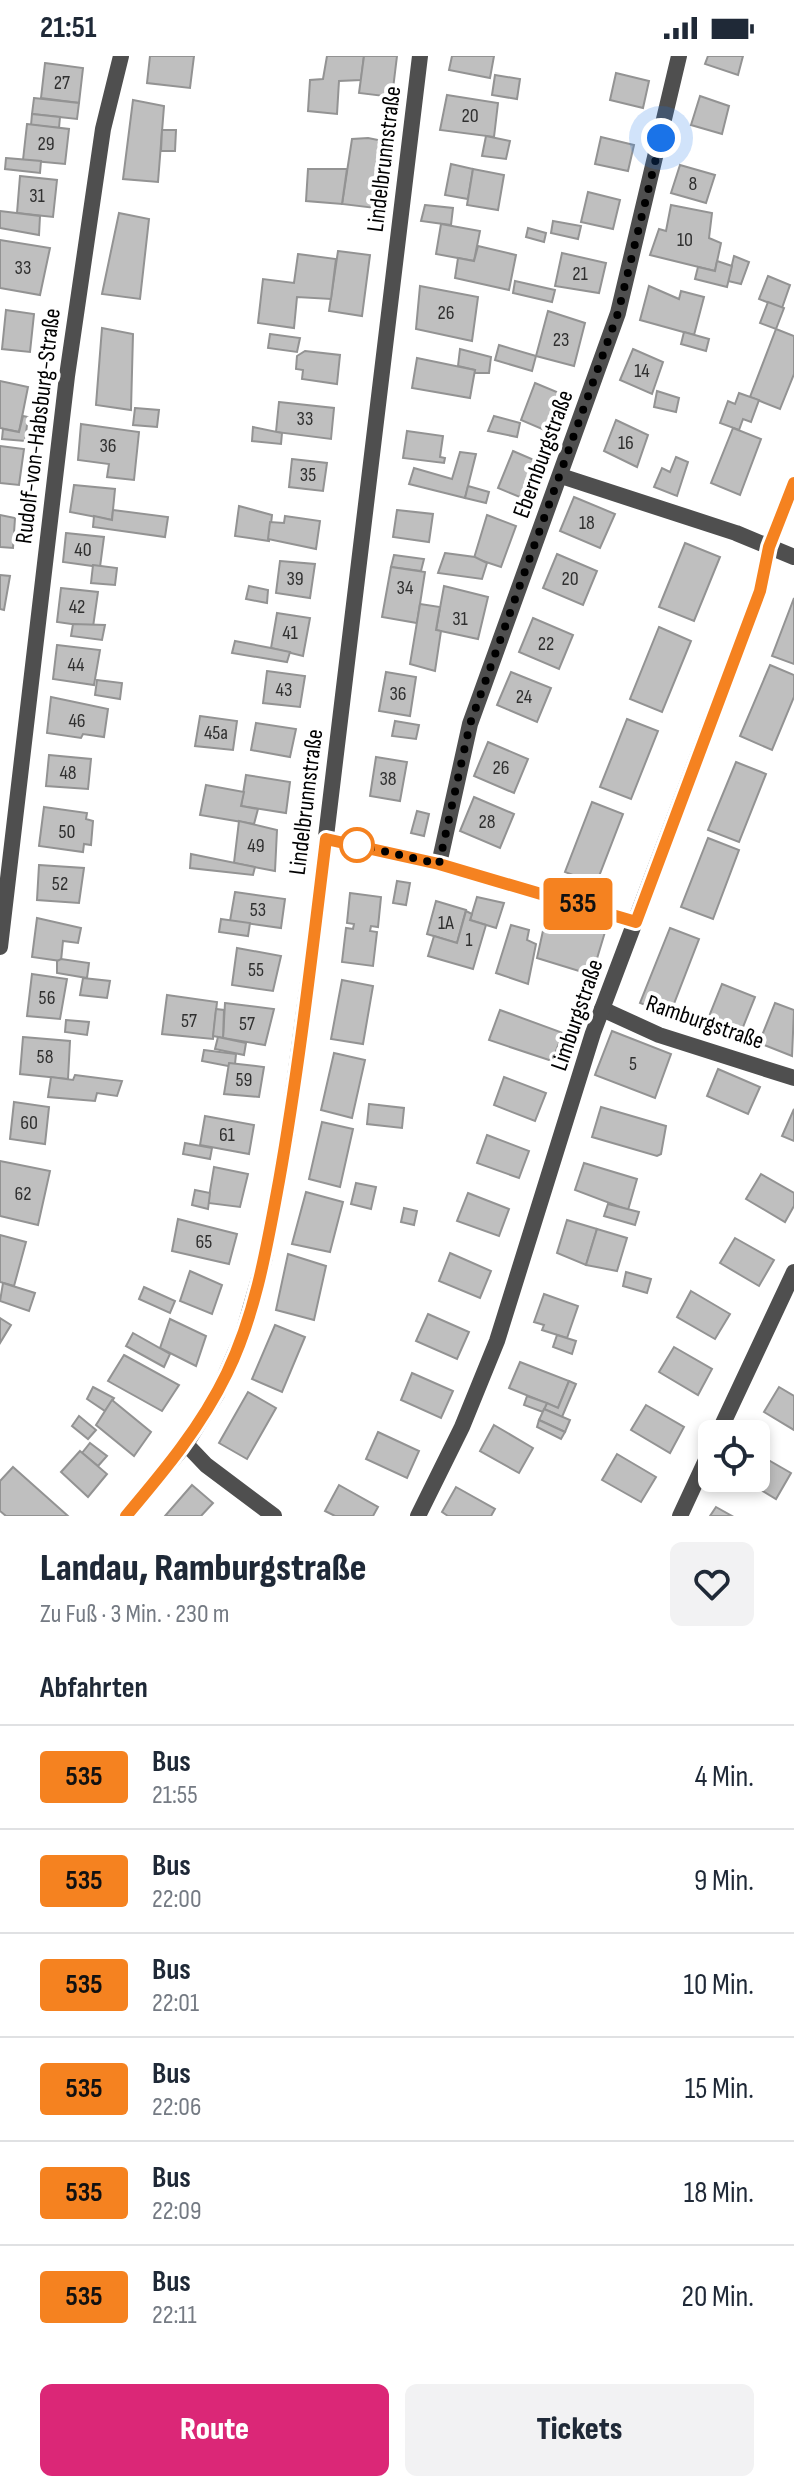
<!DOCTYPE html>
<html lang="de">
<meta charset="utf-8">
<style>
body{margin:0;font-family:"Sofia Sans Condensed",sans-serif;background:#f2f2f3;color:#1f2937;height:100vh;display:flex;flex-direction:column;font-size:30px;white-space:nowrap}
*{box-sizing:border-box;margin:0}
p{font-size:26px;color:#747a83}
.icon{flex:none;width:44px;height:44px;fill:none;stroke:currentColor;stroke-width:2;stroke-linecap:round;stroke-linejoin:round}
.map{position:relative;height:1460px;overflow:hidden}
.sheet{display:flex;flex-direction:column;background:#fff;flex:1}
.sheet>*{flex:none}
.badge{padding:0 16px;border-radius:6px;font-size:28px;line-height:52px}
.buttons{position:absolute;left:698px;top:1364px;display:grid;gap:16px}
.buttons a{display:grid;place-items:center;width:72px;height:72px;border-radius:12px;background:#fff;box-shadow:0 4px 12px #0003;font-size:40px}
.you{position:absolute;width:40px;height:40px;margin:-20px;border:6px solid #fff;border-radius:50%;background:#1a73e8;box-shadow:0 0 0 12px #1a73e833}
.map>.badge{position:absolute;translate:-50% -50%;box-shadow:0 0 0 4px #fff}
h2{padding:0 40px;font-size:30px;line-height:72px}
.round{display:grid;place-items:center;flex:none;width:84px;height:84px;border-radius:12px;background:#f2f2f3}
.headline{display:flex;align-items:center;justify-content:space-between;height:136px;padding:0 40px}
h1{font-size:38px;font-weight:800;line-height:60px}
.button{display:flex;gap:16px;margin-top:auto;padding:16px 40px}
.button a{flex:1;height:92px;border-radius:12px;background:#db2777;color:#fff;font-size:32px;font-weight:800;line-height:92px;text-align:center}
.button a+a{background:#f2f2f3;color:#1f2937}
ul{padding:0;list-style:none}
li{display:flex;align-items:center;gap:24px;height:104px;padding:0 40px;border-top:2px solid #e0e1e3}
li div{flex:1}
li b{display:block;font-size:30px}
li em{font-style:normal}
li .badge{min-width:88px;font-weight:700;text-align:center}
.status{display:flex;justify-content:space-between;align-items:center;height:56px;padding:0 40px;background:#fff;direction:ltr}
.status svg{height:22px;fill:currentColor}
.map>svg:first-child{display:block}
.building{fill:#bfbfbf;stroke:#939393;stroke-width:2}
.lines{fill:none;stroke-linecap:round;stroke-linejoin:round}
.minor{stroke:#4f4f4f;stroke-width:16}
.line-casing{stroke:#fff;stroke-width:18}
.line{stroke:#f58220;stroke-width:12}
.walk{stroke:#000;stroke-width:8;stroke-dasharray:0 14.4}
.stop-dot{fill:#fff;stroke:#f58220;stroke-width:4}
.labels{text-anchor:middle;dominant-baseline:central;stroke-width:8;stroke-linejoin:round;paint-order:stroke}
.number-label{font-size:20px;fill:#303030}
.street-label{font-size:24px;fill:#000;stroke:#fff}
</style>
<div class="status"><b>21:51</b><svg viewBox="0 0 49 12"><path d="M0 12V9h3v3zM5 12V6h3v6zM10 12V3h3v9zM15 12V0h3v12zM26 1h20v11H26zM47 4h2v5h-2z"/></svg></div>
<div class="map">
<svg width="794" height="1460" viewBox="0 0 794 1460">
<rect width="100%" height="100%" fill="#fff"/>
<g class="building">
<polygon points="150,0 194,0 190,32 147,27"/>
<polygon points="327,0 364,0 361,24 339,25 337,58 308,55 310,24 323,23"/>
<polygon points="364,0 397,0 392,41 359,37"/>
<polygon points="452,0 494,0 490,22 449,14"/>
<polygon points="708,0 743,0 738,19 705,8"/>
<polygon points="45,7 83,12 79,47 41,42"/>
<polygon points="616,17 649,25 643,52 610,44"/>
<polygon points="495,19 520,23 517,43 492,39"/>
<polygon points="447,39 498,47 494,81 440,74"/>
<polygon points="700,40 729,50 722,78 691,69"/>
<polygon points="34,42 79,47 77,63 32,58"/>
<polygon points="133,44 164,50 158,126 123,123"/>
<polygon points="32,58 60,61 59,72 31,69"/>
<polygon points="27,68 69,73 65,108 23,104"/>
<polygon points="162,74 176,74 175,95 161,95"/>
<polygon points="486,80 510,85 506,103 482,100"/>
<polygon points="601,81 634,89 628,115 595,108"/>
<polygon points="368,82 383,85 375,152 342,148 352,83"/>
<polygon points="6,102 41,105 40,117 5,113"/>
<polygon points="451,108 473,113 468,143 445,139"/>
<polygon points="680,109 715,119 706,147 671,137"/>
<polygon points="308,113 347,113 342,148 306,145"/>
<polygon points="473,113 504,119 498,154 467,149"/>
<polygon points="20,120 57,124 53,161 17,157"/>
<polygon points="588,136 620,144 613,173 581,166"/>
<polygon points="425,149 453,152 451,169 421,165"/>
<polygon points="671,149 712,157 709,182 721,187 715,215 650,199 659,173 666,175"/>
<polygon points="0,155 40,160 39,179 0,172"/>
<polygon points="119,157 149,163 140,243 102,238"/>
<polygon points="553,165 581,170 578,183 551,177"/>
<polygon points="441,168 480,175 474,205 436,198"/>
<polygon points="528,172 546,177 544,186 526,181"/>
<polygon points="0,184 50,192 40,239 0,232"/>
<polygon points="478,190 516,199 509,234 455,222 458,202 474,205"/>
<polygon points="338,195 370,199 362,260 329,255"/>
<polygon points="562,197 606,207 599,237 555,230"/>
<polygon points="298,198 336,203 331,243 297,241 294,272 258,267 263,223 294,227"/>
<polygon points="734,200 749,206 741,228 728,225"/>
<polygon points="717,205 732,210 727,231 695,223 698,211 715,215"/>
<polygon points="768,220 790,229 782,252 759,243"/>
<polygon points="515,225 555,234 552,246 513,237"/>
<polygon points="420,230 478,241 472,285 416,273"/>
<polygon points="649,230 679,243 681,235 704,241 694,279 640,264"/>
<polygon points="768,246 784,252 776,273 760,267"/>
<polygon points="6,254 34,258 30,296 2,293"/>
<polygon points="548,255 585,267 574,310 536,300"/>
<polygon points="102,272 133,278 131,354 96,349"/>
<polygon points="776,273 794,280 794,318 780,353 750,341"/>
<polygon points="684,276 709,283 706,295 681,288"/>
<polygon points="270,278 300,282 297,296 268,292"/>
<polygon points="499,289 536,300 532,315 495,304"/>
<polygon points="460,293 491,301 489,317 474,317 475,314 458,310"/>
<polygon points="633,293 663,306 652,338 620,324"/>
<polygon points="305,295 340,299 337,328 302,323 303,314 296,313 297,300"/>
<polygon points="417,302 475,314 470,342 412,332"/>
<polygon points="0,325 28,331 19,376 0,372"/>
<polygon points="535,327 564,339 549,376 521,364"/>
<polygon points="657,335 679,342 676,356 654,351"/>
<polygon points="739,337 759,344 751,366 743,363 739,374 720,367 728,345 735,348"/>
<polygon points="279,346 334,352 331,383 276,376"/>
<polygon points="135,352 159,354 157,371 133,369"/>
<polygon points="23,360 28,361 25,385 2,383 3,373 19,376"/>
<polygon points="494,360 520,367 517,381 488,375"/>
<polygon points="616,364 648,379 637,411 604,395"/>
<polygon points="81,368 139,376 134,424 107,421 109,408 78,404"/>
<polygon points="253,371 282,377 281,388 252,385"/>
<polygon points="733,372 761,383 740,439 711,427"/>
<polygon points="407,375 443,380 440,401 445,402 444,407 403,402"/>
<polygon points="0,390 24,393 19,429 0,427"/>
<polygon points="513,395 541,407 527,444 498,432"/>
<polygon points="460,396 476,398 465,442 409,428 414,412 452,423"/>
<polygon points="676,401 688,406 677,440 654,431 662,412 670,416"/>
<polygon points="292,403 327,407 323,435 289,431"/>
<polygon points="74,429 115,433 112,464 70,456"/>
<polygon points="468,430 489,436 486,447 465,442"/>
<polygon points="574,441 615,458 600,492 560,475"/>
<polygon points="239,450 272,459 269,485 235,480"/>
<polygon points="113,454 168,461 165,481 93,471 94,460 112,464"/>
<polygon points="397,454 433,458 429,486 393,481"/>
<polygon points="0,459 15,462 13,492 0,491"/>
<polygon points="487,459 516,470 501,511 474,502"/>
<polygon points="285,460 320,465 316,493 268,483 270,466 284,467"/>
<polygon points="66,477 104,481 100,511 63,506"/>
<polygon points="685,487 720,501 694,565 659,551"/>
<polygon points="445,497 475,501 487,507 482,523 438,517"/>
<polygon points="557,498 597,515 583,549 543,532"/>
<polygon points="394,499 424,503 421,515 391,511"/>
<polygon points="280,505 315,508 310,542 276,537"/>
<polygon points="93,509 117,512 115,529 91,527"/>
<polygon points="391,511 425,516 417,567 382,561"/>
<polygon points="0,519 10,520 4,554 0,553"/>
<polygon points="249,530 268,534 267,547 246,543"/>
<polygon points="444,530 488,541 478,583 436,574"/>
<polygon points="61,532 98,536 93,571 57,566"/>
<polygon points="794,542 794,608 772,600"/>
<polygon points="420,548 440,551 436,574 441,575 435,615 410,608"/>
<polygon points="277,557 310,562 303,600 271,592"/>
<polygon points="533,562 573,579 559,613 519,596"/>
<polygon points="73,568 105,569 102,584 71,580"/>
<polygon points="659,571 691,585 662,656 630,643"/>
<polygon points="235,585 271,592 290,596 287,606 232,597"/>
<polygon points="57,589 100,594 94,629 53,623"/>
<polygon points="770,609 794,619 794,641 772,694 740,680"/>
<polygon points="267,615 305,620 300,651 263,647"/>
<polygon points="386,616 416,621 410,660 379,655"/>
<polygon points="511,616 551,632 537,666 497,649"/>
<polygon points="97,624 122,627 120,643 95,639"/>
<polygon points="51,641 108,653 104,681 83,678 81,682 47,677"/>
<polygon points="200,660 237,665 233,694 195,690"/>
<polygon points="627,663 658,675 631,743 600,731"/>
<polygon points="395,665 419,669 416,683 392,680"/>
<polygon points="256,667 296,673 290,701 251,694"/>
<polygon points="488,686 528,703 514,737 474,720"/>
<polygon points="49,699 91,703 88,733 46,730"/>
<polygon points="376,701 407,706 400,745 370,740"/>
<polygon points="736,706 766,718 739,786 708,774"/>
<polygon points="246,719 290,726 286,757 241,750"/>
<polygon points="206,729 244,736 241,750 258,753 254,768 200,759"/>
<polygon points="474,741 514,758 500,792 460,775"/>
<polygon points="592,746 623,758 596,828 565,816"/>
<polygon points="44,751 87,757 86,763 93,765 91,789 84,788 83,796 39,790"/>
<polygon points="417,755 429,758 424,780 411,777"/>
<polygon points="239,765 277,774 275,815 234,807"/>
<polygon points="708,782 739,794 713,863 681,851"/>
<polygon points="191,798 255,811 253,819 190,812"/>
<polygon points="39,809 84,812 79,847 37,844"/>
<polygon points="397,825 410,827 406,849 393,847"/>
<polygon points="235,836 285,843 281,872 230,865"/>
<polygon points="350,837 381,841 378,871 371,870 370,875 377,876 373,910 342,906 346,872 353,873 354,868 347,867"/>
<polygon points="477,841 504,847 496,872 470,864"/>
<polygon points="436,845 466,854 457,887 427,878"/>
<polygon points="466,855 472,858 470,864 486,869 473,913 428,900 434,880 457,887"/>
<polygon points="546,861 605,876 592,919 537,902"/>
<polygon points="37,862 81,872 78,887 63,885 61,905 32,901"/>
<polygon points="221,863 250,867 248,880 219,876"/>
<polygon points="511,869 529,874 527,884 536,888 528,928 496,917"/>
<polygon points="670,872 699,883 670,958 640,947"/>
<polygon points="237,892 281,900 273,935 232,929"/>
<polygon points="61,903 89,907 87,922 57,917 57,905"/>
<polygon points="32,918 67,923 60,963 27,960"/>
<polygon points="83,922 110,925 107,942 80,939"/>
<polygon points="342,924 373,930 363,988 331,983"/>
<polygon points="722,928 755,941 739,981 706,968"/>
<polygon points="167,939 217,946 213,983 162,978"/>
<polygon points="225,947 274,953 265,989 223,982"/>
<polygon points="775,947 794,954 792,1000 759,987"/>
<polygon points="216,953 224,954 223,982 213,980"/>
<polygon points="500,954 563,977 552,1005 489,984"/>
<polygon points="66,964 89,966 87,979 65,976"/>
<polygon points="612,975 671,998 655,1042 595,1019"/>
<polygon points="23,981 70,985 68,1023 20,1018"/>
<polygon points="218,981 246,987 244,999 215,993"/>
<polygon points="204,994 236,998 235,1008 228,1010 202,1005"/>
<polygon points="334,997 365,1004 352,1062 321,1054"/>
<polygon points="229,1007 264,1011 259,1041 224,1038"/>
<polygon points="718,1013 760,1031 748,1058 707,1040"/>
<polygon points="75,1019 122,1025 117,1040 97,1037 95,1045 48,1041 51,1021 73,1024"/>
<polygon points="504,1021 546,1037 535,1065 494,1049"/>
<polygon points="14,1046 49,1051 45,1088 10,1083"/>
<polygon points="369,1048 404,1052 402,1072 367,1068"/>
<polygon points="601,1051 666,1070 661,1098 657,1100 592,1081"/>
<polygon points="794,1053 794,1085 782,1080"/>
<polygon points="205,1060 254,1069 249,1098 200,1089"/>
<polygon points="322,1066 353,1073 340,1131 309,1123"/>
<polygon points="487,1079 529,1095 519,1122 477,1107"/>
<polygon points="185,1087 212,1092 210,1103 183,1098"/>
<polygon points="0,1105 50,1115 38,1169 0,1160"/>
<polygon points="584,1107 637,1123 628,1154 575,1134"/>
<polygon points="214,1111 248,1118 240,1151 208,1147"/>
<polygon points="761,1118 794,1137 794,1150 785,1166 746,1143"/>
<polygon points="356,1127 376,1131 371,1153 351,1148"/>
<polygon points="195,1134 210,1137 208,1153 192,1149"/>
<polygon points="306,1136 343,1146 330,1196 292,1188"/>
<polygon points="468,1137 509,1153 499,1180 457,1165"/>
<polygon points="608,1148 639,1156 635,1169 604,1160"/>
<polygon points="404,1152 417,1155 414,1169 401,1166"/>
<polygon points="178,1163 237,1178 229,1208 172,1195"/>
<polygon points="567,1164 597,1173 586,1209 557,1197"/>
<polygon points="597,1173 627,1182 617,1215 586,1209"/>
<polygon points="0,1179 26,1186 14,1230 0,1226"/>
<polygon points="735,1182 774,1204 759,1230 720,1207"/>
<polygon points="450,1197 491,1215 480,1242 439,1225"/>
<polygon points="288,1198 326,1210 314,1264 276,1254"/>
<polygon points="190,1215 222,1229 212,1258 180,1245"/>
<polygon points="626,1216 651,1223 647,1237 623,1230"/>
<polygon points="3,1227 35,1237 29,1255 0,1245"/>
<polygon points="144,1231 175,1245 170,1257 139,1243"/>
<polygon points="691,1235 730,1258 715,1283 677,1261"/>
<polygon points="544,1238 578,1250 567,1282 542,1274 544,1269 534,1266"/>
<polygon points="428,1258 469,1276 457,1303 416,1285"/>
<polygon points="0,1262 11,1269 0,1287"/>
<polygon points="170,1263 206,1280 196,1310 160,1292"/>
<polygon points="275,1269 305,1281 282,1336 252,1323"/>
<polygon points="133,1277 170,1298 164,1311 126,1290"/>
<polygon points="557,1279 576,1285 572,1298 553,1291"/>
<polygon points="674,1291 712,1313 698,1339 659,1316"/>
<polygon points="124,1299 179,1329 162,1355 108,1325"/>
<polygon points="520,1306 569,1325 558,1352 509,1332"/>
<polygon points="412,1317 453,1335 441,1362 401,1344"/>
<polygon points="569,1325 576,1328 562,1361 544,1353 547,1347 558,1352"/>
<polygon points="93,1331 114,1342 105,1355 87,1343"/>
<polygon points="779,1331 794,1340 794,1374 764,1356"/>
<polygon points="248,1336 276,1352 247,1403 219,1387"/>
<polygon points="527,1340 547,1347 543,1356 524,1349"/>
<polygon points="112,1344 151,1376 134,1400 96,1369"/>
<polygon points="646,1349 684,1371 670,1397 631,1374"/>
<polygon points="544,1353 570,1364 565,1376 539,1364"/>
<polygon points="79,1360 96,1374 88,1383 72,1370"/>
<polygon points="539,1364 565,1376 561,1383 537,1371"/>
<polygon points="494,1369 533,1392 519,1417 480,1395"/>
<polygon points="378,1376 419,1395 407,1422 366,1403"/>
<polygon points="90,1387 107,1400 98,1410 82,1397"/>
<polygon points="80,1395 107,1418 88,1441 61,1416"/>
<polygon points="756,1397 791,1417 776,1443 741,1422 756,1422"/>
<polygon points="617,1398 656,1421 641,1446 602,1424"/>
<polygon points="13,1411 68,1460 6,1460 0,1455 0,1425"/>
<polygon points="192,1429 213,1447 201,1460 165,1460"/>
<polygon points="339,1429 378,1451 373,1460 335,1460 325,1455"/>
<polygon points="456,1431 495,1453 491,1460 448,1460 442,1456"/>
<polygon points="716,1451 732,1460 710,1460"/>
</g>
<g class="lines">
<g class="minor">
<polyline points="561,420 736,477 794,501"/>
<polyline points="326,783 439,808 636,866"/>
<polyline points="439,808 470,668 618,257 679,0"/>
<polyline points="0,891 67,320 103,73 121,0"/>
<polyline points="602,953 659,979 794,1022"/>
<polyline points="718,1378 794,1216"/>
<polyline points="186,1388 206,1409 274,1460"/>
<polyline points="126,1460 186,1388 217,1338 242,1281 264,1205 287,1080 312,897 420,0"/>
<polyline points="418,1460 462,1371 497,1285 593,977 760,535 769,491 794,427"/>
<polyline points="680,1460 712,1391"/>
</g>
</g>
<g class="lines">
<defs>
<path id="line" d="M126 1460C164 1415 201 1371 227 1317 256 1257 267 1190 279 1125 299 1012 312 897 326 783L439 808 636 866 760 535 769 491 794 427"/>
</defs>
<use href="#line" class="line-casing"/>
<use href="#line" class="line"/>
<polyline class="walk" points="357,789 439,808 470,668 618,257 661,82"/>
</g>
<circle class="stop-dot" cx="357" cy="789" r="16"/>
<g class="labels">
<g class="number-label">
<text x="62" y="27">27</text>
<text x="470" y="60">20</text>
<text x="46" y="88">29</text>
<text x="693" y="128">8</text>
<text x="37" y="140">31</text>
<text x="685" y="184">10</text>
<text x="23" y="212">33</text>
<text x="580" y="218">21</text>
<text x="446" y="257">26</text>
<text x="561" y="284">23</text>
<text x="642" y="315">14</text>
<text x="305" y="363">33</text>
<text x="626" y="387">16</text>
<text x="108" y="390">36</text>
<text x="308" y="419">35</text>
<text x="587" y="467">18</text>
<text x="83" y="494">40</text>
<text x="295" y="523">39</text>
<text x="570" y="523">20</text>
<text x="405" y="532">34</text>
<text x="77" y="551">42</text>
<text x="460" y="563">31</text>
<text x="290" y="577">41</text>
<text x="546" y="588">22</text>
<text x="76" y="609">44</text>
<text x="284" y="634">43</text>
<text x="398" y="638">36</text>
<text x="524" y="641">24</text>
<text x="77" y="665">46</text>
<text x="216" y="677">45a</text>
<text x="501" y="712">26</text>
<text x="68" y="717">48</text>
<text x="388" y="723">38</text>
<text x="487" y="766">28</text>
<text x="67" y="776">50</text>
<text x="256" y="790">49</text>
<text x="60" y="828">52</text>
<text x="258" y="854">53</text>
<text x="446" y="867">1A</text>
<text x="469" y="884">1</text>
<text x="256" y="914">55</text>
<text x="47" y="942">56</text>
<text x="189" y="965">57</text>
<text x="247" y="968">57</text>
<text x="45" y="1001">58</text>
<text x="633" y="1008">5</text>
<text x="244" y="1024">59</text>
<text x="29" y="1067">60</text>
<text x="227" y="1079">61</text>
<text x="23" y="1138">62</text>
<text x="204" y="1186">65</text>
</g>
<g class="street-label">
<text transform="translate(384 103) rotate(-83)">Lindelbrunnstraße</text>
<text transform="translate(38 370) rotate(-83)">Rudolf-von-Habsburg-Straße</text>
<text transform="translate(543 398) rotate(-70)">Ebernburgstraße</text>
<text transform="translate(306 746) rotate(-83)">Lindelbrunnstraße</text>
<text transform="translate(577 959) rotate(-71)">Limburgstraße</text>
<text transform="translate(705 966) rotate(19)">Ramburgstraße</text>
</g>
</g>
</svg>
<div class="buttons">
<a><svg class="icon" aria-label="locate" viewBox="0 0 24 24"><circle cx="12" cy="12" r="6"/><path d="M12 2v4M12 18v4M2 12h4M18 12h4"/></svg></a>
</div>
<div class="you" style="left:661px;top:82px"></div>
<b class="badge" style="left:578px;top:848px;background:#f58220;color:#111">535</b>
</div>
<section class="sheet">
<div class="headline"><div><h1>Landau, Ramburgstraße</h1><p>Zu Fuß · 3 Min. · 230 m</p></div><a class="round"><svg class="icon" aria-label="heart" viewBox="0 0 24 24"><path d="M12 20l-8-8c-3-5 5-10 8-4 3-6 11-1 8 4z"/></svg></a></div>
<h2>Abfahrten</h2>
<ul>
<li><span class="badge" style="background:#f58220;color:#111">535</span><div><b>Bus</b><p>21:55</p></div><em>4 Min.</em></li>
<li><span class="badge" style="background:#f58220;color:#111">535</span><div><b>Bus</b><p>22:00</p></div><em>9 Min.</em></li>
<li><span class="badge" style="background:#f58220;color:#111">535</span><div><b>Bus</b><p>22:01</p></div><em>10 Min.</em></li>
<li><span class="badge" style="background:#f58220;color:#111">535</span><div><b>Bus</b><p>22:06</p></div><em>15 Min.</em></li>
<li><span class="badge" style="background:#f58220;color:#111">535</span><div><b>Bus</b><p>22:09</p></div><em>18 Min.</em></li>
<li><span class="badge" style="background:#f58220;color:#111">535</span><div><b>Bus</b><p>22:11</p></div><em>20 Min.</em></li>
</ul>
<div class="button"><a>Route</a><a>Tickets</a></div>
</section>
